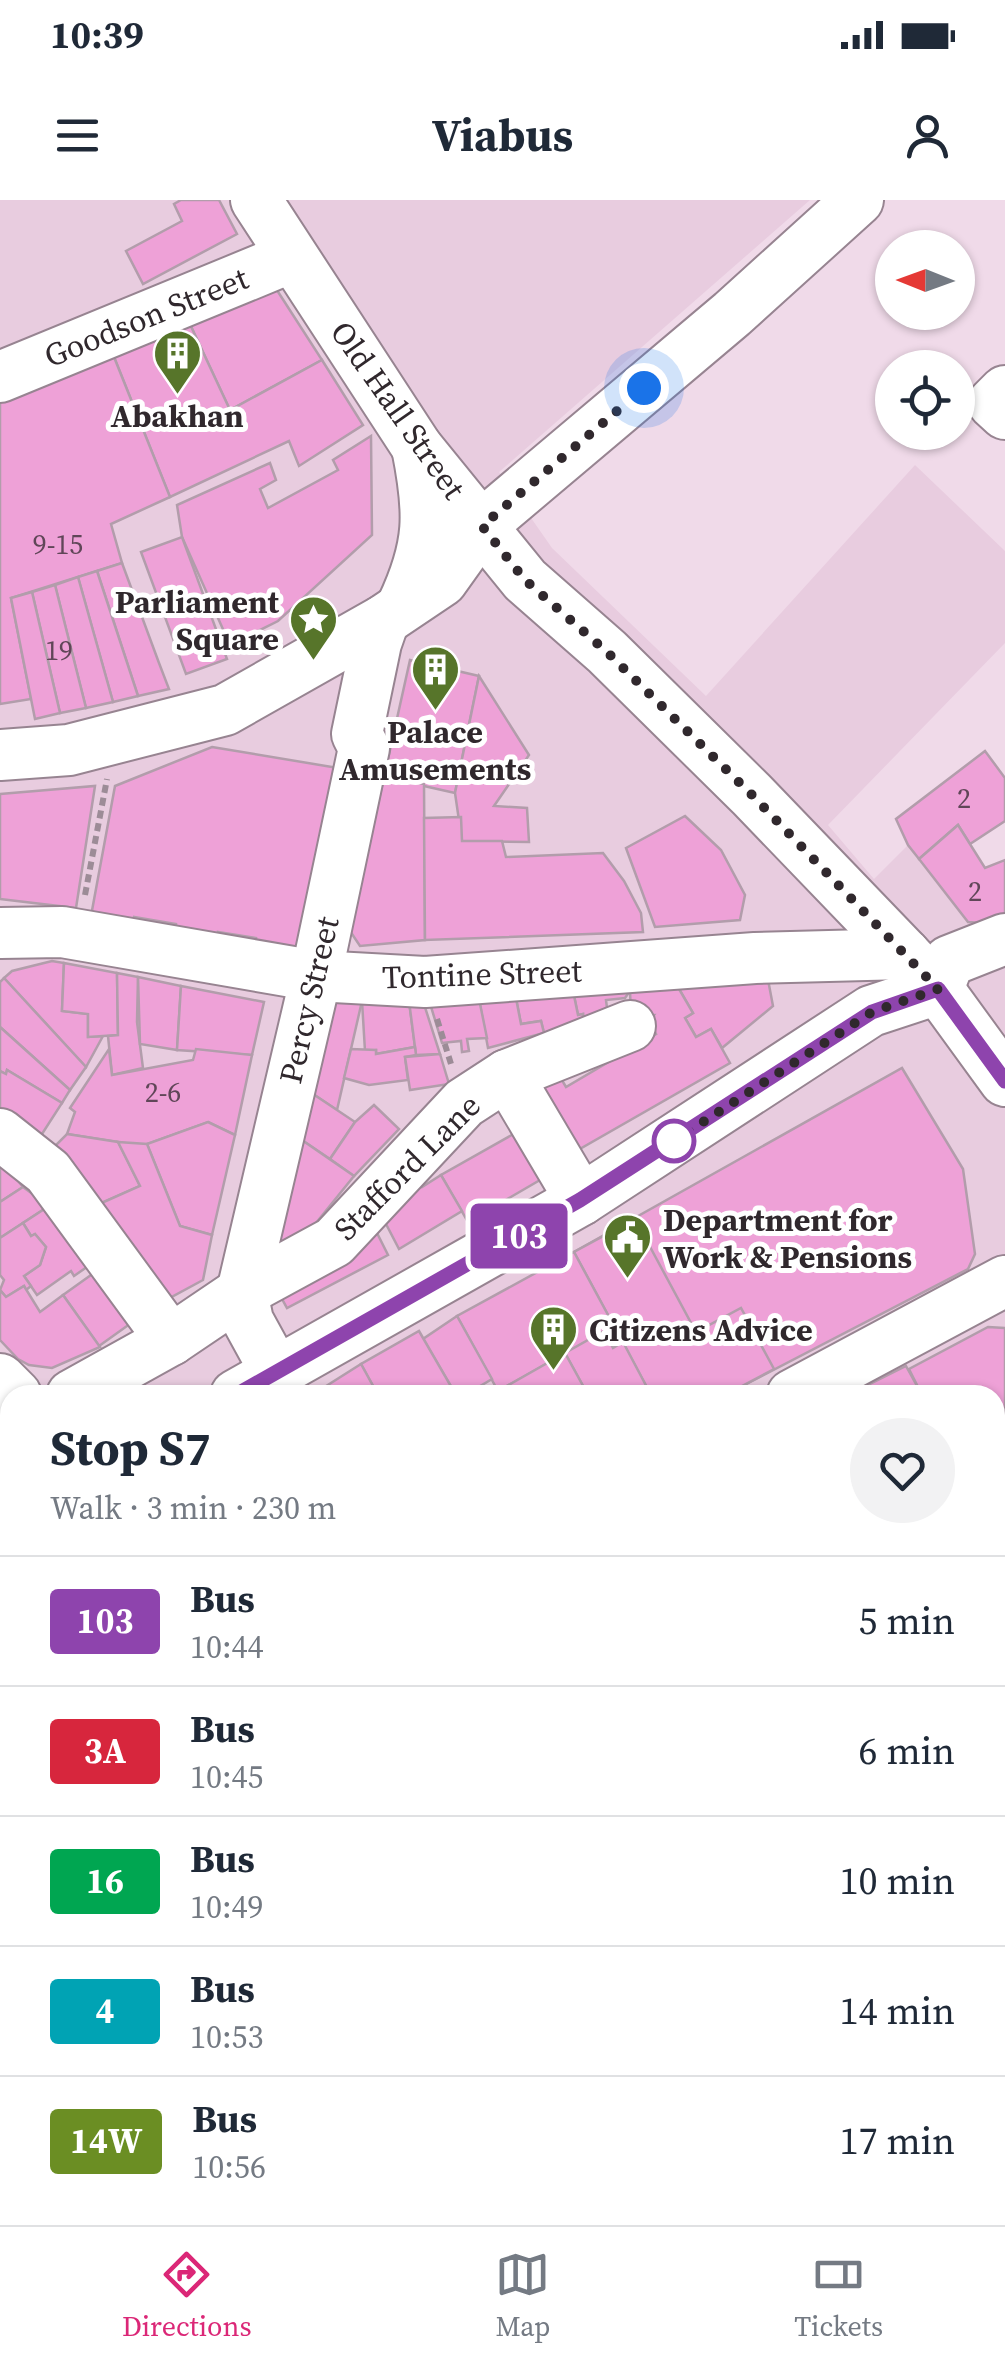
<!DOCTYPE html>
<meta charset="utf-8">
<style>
body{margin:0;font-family:"Source Serif 4",serif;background:#f2f2f3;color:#1f2937;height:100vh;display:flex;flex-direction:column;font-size:38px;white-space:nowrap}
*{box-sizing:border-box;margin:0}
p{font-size:32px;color:#747a83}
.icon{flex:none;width:55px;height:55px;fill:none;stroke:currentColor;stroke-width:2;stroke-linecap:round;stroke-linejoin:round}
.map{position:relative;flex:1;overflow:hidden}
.panel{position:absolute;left:0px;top:1185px;width:1005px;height:840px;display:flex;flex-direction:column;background:#fff;border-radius:30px 30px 0 0;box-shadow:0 2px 8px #0004}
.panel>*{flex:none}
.badge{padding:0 20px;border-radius:8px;font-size:35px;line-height:65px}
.needle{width:65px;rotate:271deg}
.controls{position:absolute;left:875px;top:30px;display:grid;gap:20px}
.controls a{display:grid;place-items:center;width:100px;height:100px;border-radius:50%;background:#fff;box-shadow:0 2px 8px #0004;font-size:50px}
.you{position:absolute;width:50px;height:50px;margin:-25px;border:8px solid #fff;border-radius:50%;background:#1a73e8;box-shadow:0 0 0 15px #1a73e833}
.map>.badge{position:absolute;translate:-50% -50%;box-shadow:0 0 0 5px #fff}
.round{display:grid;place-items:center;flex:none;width:105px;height:105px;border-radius:52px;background:#f2f2f3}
.head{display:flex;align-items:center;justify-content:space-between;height:170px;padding:0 50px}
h1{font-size:48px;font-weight:700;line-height:75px}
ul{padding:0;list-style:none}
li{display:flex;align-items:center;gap:30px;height:130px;padding:0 50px;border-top:2px solid #e0e1e3}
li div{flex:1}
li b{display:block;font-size:38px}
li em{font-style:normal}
li .badge{min-width:110px;font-weight:700;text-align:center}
.status{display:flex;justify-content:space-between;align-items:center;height:70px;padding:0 50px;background:#fff;direction:ltr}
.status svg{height:28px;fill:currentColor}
header{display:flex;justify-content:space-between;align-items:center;height:130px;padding:0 50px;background:#fff;font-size:45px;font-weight:700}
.dock{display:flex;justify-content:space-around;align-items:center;height:140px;border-top:2px solid #e0e1e3;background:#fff;font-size:28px;color:#747a83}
.dock a{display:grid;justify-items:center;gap:5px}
.dock .active{color:#db2777}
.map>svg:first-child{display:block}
.built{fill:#e8ccdf;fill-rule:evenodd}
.building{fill:#eea1d7;stroke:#b29dab;stroke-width:2.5}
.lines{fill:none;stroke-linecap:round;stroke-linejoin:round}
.minor-casing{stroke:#978491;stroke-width:54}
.major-casing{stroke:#fff;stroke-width:59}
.path{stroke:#9c8c97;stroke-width:6;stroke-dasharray:8 5;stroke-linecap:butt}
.minor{stroke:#fff;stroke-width:50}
.major{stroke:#e3add4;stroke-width:55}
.line-casing{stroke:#fff;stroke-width:22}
.line{stroke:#8e44ad;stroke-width:15}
.walk{stroke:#30282d;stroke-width:10;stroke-dasharray:0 18}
.stop-dot{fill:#fff;stroke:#8e44ad;stroke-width:5}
.labels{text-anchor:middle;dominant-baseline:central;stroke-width:10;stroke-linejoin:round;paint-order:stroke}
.number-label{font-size:28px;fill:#604658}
.street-label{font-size:32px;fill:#30282d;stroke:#fff}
.poi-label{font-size:32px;font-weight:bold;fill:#30282d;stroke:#fff}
</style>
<div class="status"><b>10:39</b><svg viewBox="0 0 49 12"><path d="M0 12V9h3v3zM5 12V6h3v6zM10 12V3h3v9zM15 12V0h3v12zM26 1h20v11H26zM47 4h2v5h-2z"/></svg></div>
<header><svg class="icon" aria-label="menu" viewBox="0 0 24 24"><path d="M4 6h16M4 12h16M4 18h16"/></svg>Viabus<svg class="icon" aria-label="person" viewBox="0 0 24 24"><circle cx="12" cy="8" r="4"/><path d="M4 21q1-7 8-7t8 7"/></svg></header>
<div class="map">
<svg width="1005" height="2025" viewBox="0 0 1005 2025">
<rect width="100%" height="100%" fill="#f0dae9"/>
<path class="built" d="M0 0H810L499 272 552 348 706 496 915 265 1005 351V443L828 625 874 679 908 645 968 722 982 723 1005 714V2025H0ZM10 1195H995V2015H10Z"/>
<g class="building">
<polygon points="181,0 219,0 237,34 143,84 126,51 182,21 174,4"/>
<polygon points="273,84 322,160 230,210 188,120"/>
<polygon points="188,120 230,210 322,160 363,225 299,266 289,241 170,297 112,152"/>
<polygon points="112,152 170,297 111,324 122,363 11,398 31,499 0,504 0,198"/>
<polygon points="371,236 372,335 278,421 230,445 182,337 177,305 270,263 276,280 260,289 268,308 338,270 333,260"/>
<polygon points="182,337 227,459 186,474 141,352"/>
<polygon points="122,363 159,463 169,489 138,496 97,371"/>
<polygon points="97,371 138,496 113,502 78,377"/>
<polygon points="78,377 113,502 86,508 55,385"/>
<polygon points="55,385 86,508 60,513 32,392"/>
<polygon points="32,392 60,513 35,519 11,398"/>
<polygon points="410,460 479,476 455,593 384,577"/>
<polygon points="479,476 529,555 494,606 527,608 529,642 462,641 455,593"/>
<polygon points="212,547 338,568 300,751 255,744 256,738 218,732 218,735 176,727 176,724 134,717 133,722 91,716 115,586"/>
<polygon points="985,551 1005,578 1005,621 970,644 958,625 919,659 908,645 896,619"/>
<polygon points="384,577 424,584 425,740 360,746 350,731"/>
<polygon points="95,586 76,708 0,699 0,594"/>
<polygon points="685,616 721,650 745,695 740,720 655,727 626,648"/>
<polygon points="461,617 462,641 502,641 506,657 603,653 624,681 641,713 643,732 425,740 424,618"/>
<polygon points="958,625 985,668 1005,660 1005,714 982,723 968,722 919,659"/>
<polygon points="52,761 64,763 62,811 88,814 88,837 103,836 86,867 4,778 12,771"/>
<polygon points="64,763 117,773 118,835 88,837 88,814 62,811"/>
<polygon points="766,769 773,806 722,848 711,829 696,837 685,818 693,813 675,782"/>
<polygon points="117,773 138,777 137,822 143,868 112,875 108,836 118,835"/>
<polygon points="138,777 181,786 177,850 140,844"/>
<polygon points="4,778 86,867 70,890 0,827 0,782"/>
<polygon points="571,781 630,791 625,798 606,800 607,808 583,819 583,814 578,815"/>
<polygon points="571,781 578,815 583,814 583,819 544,833 541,821 521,824 514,788"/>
<polygon points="675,782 693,813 685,818 696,837 711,829 730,863 571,954 534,883 556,870 566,887 656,834 649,822 654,815 631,816 630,791"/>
<polygon points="181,786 264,802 252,855 177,850"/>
<polygon points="514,788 521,824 541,821 544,833 488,848 478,794"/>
<polygon points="478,794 487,838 467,839 469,851 462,852 461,841 442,843 429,800"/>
<polygon points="332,801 362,801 337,910 307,890"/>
<polygon points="362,801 409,801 415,847 376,854 376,850 365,851"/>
<polygon points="409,801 423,801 440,854 416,855"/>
<polygon points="0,827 70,890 62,903 7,870 6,874 0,871"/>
<polygon points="415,847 416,855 405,857 408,880 369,885 344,878 351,849 376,850 376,854"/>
<polygon points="109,849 112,875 193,860 196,849 252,855 235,935 208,922 142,946 67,934 75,912 70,908"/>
<polygon points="440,854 449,884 410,890 405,857"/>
<polygon points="902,868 963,969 975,1054 968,1069 725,1195 651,1195 574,1052"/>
<polygon points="7,870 62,903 31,951 0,923 0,871 6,874"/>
<polygon points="307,890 355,922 330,959 296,936"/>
<polygon points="374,905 399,929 354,976 330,959 355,922"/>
<polygon points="208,922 235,935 212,1035 180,1026 147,944"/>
<polygon points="526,927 552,973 468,1022 441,975"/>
<polygon points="67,934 118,942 140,986 97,1005 51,950"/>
<polygon points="296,936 354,976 316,1023 271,1048"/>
<polygon points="118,942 147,944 180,1026 212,1035 203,1080 164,1101 97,1005 140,986"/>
<polygon points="0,959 23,987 0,1002"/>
<polygon points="411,971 422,987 441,975 462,1011 399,1049 372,997"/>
<polygon points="23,987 49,1006 0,1038 0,1002"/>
<polygon points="49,1006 94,1062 74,1076 71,1071 37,1095 24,1076 40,1065 46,1047 35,1034 31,1036 23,1023"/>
<polygon points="369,1017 388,1055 287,1108 270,1077"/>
<polygon points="635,1019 696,1132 741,1108 774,1169 725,1195 651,1195 574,1052"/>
<polygon points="23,1023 31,1036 35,1034 46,1047 40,1065 24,1076 31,1086 26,1090 24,1086 6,1097 0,1090 4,1080 0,1075 0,1038"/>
<polygon points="574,1052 614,1126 498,1191 457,1116"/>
<polygon points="98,1070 134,1121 99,1146 63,1095"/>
<polygon points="24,1086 40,1112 63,1095 100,1147 52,1168 29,1165 18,1159 0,1140 0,1090 6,1097"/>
<polygon points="457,1116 492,1179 465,1195 456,1195 423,1139"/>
<polygon points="988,1127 1005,1128 1005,1259 995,1253 995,1195 922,1195 909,1169"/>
<polygon points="419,1131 456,1195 378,1195 361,1164"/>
<polygon points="604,1131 613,1148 623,1142 651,1195 588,1195 565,1153"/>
<polygon points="565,1153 588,1195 490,1195 498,1191"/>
<polygon points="361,1164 378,1195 312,1195"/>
<polygon points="906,1166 922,1195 848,1195"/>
<polygon points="0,1311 10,1335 10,1363 0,1368"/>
<polygon points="1005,1362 1005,1397 995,1391 995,1377"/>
<polygon points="2,1367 10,1384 10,1472 7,1466 0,1469"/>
<polygon points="7,1466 10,1526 0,1530 0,1469"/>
<polygon points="995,1642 1005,1648 1005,1662 995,1681"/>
<polygon points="1005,1662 1005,1697 995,1691 995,1681"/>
<polygon points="995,1691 1005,1697 1005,1759 995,1754"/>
<polygon points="995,1827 1005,1832 1005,1875 995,1891"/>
<polygon points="1005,1875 1005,1911 998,1914 995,1891"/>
<polygon points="0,1898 10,1905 10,2013 0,2014"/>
<polygon points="1005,1973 1005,2025 993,2025 989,2015 995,2015 995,1978"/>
<polygon points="111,2015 158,2015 162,2025 112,2025"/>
<polygon points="158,2015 200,2015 204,2025 162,2025"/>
<polygon points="200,2015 261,2015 233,2025 204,2025"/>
<polygon points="390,2015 446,2015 450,2025 393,2025"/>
<polygon points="893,2015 934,2015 938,2025 889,2025 886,2018"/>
<polygon points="934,2015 989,2015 993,2025 938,2025"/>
</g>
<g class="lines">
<defs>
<g id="minor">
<polyline points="256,0 417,247 525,380 607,452 752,595 905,754 938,789 1005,881"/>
<polyline points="0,177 292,57"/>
<polyline points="1005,191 993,203 1005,214"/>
<path d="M402 406C431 345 430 312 417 247"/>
<polyline points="0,555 69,550 225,510 384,420 442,381 482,325 732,114 858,0"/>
<polyline points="0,733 62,732 316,776 425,782 755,758 905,754"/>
<polyline points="938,789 949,761 1005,739"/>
<polyline points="507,875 581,1000"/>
<polyline points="0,934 48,972 171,1140"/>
<polyline points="277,1174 248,1121 242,1092 316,776 364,548 357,534 376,443 384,420"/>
<polyline points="0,1179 16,1195"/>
<polyline points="72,1195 171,1140 242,1092 334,1042 464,903 507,875 630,826"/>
<polyline points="236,1195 581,1000 871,811 938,789"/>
<polyline points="792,1195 1005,1081"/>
<polyline points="1,1281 10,1266"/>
<polyline points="995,1330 1005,1314"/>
<polyline points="0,1634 10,1680"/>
<polyline points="995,1798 1005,1804"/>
<polyline points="0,1882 10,1880"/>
<polyline points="70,2015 72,2025"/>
<polyline points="483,2015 487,2025"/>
<polyline points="558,2025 561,2015"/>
</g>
<g id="major">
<polyline points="995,1946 1005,1943"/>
<polyline points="765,2025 798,2015"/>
</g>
</defs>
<use href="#minor" class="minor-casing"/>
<use href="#major" class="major-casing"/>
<g class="path">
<polyline points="85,695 107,579"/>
<polyline points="437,819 451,864"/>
<polyline points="0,1574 10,1570"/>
</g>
<use href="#minor" class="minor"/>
<use href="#major" class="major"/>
</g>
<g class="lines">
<defs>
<polyline id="line" points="236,1195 580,1000 872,812 938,789 1005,881"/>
</defs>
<use href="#line" class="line-casing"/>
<use href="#line" class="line"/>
<polyline class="walk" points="644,188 482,326 525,380 607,452 752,595 938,789 872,812 674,941"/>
</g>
<defs>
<symbol id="building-pin" viewBox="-11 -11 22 30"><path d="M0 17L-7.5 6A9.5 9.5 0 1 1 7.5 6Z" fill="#57752a" stroke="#fff"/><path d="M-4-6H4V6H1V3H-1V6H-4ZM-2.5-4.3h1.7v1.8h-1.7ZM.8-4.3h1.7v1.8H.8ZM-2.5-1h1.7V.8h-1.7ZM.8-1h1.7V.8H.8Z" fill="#fff"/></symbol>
<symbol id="sight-pin" viewBox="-11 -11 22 30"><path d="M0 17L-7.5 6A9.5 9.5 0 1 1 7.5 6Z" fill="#57752a" stroke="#fff"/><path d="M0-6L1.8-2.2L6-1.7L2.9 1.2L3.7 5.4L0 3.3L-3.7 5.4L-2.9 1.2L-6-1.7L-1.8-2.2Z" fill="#fff"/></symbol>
<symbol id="civic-pin" viewBox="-11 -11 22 30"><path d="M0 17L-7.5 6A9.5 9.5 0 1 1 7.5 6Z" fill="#57752a" stroke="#fff"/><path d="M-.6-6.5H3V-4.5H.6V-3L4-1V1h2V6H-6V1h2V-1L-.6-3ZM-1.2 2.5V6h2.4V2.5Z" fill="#fff"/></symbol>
</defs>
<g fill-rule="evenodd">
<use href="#building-pin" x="150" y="126" width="55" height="75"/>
<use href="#sight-pin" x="286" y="392" width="55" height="75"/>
<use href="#building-pin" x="408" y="442" width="55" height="75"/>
<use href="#civic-pin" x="600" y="1010" width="55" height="75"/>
<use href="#building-pin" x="526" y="1102" width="55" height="75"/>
</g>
<circle class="stop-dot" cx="674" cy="941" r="20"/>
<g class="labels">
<g class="number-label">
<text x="58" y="344">9-15</text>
<text x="59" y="450">19</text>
<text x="964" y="598">2</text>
<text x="975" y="691">2</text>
<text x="163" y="892">2-6</text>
</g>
<g class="street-label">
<text transform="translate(146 117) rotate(-22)">Goodson Street</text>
<text transform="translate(398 210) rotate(55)">Old Hall Street</text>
<text transform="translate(482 774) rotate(-2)">Tontine Street</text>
<text transform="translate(309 800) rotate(-77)">Percy Street</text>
<text transform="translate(407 967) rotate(-45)">Stafford Lane</text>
</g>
<g class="poi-label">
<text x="177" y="216">Abakhan</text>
<text x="279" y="402" text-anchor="end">Parliament<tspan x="279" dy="37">Square</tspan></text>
<text x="435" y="532">Palace<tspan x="435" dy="37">Amusements</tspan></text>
<text x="663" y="1020" text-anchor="start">Department for<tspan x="663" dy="37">Work &amp; Pensions</tspan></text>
<text x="589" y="1130" text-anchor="start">Citizens Advice</text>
</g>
</g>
</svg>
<div class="controls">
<a><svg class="needle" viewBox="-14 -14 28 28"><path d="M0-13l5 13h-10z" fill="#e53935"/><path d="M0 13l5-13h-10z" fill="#747a83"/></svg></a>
<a><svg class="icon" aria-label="locate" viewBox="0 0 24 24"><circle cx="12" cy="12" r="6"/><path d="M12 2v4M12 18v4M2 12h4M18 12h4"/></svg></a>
</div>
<div class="you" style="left:644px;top:188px"></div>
<b class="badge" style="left:519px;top:1036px;background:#8e44ad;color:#fff">103</b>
<section class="panel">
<div class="head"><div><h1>Stop S7</h1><p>Walk · 3 min · 230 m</p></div><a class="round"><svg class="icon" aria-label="heart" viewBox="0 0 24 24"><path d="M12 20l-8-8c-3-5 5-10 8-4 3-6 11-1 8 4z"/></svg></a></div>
<ul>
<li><span class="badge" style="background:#8e44ad;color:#fff">103</span><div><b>Bus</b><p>10:44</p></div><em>5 min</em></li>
<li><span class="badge" style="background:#d7263d;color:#fff">3A</span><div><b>Bus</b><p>10:45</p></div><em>6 min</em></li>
<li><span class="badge" style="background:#00a651;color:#fff">16</span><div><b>Bus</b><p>10:49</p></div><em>10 min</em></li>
<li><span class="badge" style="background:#00a3b4;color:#fff">4</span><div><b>Bus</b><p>10:53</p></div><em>14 min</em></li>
<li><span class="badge" style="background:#6b8e23;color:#fff">14W</span><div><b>Bus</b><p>10:56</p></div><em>17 min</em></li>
</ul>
</section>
</div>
<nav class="dock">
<a class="active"><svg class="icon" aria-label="directions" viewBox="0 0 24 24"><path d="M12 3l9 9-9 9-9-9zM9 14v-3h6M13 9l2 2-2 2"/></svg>Directions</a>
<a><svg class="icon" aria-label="map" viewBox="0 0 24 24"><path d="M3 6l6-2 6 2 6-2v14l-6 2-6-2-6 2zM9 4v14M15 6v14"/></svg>Map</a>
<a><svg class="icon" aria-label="tickets" viewBox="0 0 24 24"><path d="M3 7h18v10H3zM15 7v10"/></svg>Tickets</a>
</nav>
